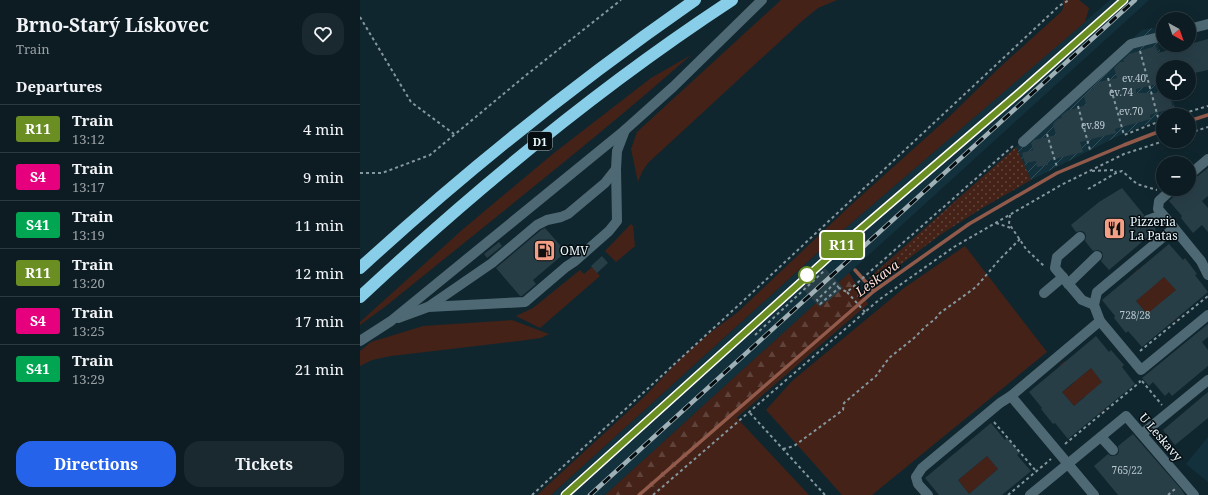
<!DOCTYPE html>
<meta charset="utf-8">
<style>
body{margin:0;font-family:"Noto Serif",serif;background:#1a292f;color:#f1f3f6;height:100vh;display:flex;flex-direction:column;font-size:15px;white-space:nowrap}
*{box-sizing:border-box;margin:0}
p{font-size:13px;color:#9aa1a5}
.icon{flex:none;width:22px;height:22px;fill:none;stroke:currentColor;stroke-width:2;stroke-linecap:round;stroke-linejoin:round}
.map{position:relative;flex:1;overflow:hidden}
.sheet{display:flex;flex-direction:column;background:#0c1c22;width:360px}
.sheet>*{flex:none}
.badge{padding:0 8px;border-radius:3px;font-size:14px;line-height:26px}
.needle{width:26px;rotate:140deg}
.buttons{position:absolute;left:796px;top:12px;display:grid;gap:8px}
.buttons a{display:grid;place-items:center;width:40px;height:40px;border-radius:50%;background:#0c1c22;box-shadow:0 4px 16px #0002,0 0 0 1px #2c3a40;font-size:20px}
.map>.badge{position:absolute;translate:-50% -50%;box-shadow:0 0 0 2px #fff}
h2{padding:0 16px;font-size:15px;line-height:36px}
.round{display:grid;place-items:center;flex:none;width:42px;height:42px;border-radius:16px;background:#1a292f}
.headline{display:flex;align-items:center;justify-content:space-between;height:68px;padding:0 16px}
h1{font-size:19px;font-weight:700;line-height:30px}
.primary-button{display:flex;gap:8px;margin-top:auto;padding:8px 16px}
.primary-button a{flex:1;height:46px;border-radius:16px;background:#2563eb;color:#fff;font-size:16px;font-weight:700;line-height:46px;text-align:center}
.primary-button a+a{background:#1a292f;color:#f1f3f6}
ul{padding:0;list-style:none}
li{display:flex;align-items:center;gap:12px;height:48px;padding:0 16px;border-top:1px solid #2c3a40}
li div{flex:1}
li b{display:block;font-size:15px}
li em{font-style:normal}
li .badge{min-width:44px;font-weight:700;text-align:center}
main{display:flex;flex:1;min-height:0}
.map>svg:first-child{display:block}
.built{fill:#12313c}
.industrial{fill:url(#industrial-furrows)}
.green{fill:#442218}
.forest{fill:url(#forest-firs)}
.garden{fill:url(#garden-dots)}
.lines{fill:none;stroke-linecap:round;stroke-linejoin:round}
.stream{stroke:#925a4a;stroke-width:3.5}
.building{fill:#283e47;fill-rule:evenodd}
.path{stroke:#85979e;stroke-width:2;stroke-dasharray:3 3;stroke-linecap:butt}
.minor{stroke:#4f6974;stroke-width:10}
.highway{stroke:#89cee8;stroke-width:12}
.rail-casing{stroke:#9fb0b6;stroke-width:4.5}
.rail{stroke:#050d11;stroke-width:3;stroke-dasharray:9;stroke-linecap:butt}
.line-casing{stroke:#fff;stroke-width:9}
.line{stroke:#6b8e23;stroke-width:6}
.stop-dot{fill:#fff;stroke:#6b8e23;stroke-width:2}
.labels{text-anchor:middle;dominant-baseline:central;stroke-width:3;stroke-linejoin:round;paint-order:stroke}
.number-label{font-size:10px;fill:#bacad0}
.shield{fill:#050d11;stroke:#a5b2b6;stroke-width:1}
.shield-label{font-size:11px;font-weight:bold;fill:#eaf8fd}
.poi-label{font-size:12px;fill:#eaf8fd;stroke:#050d11;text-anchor:start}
.street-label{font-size:12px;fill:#eaf8fd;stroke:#050d11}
.water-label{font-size:13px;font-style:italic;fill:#ffdad0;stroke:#050d11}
</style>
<main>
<section class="sheet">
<div class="headline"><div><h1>Brno-Starý Lískovec</h1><p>Train</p></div><a class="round"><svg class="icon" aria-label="heart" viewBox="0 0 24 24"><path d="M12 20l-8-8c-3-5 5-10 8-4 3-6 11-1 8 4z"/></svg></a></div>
<h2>Departures</h2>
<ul>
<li><span class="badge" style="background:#6b8e23;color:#fff">R11</span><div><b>Train</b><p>13:12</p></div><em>4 min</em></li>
<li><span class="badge" style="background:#e6007e;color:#fff">S4</span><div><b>Train</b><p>13:17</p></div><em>9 min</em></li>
<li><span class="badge" style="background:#00a651;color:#fff">S41</span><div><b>Train</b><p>13:19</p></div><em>11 min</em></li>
<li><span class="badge" style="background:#6b8e23;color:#fff">R11</span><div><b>Train</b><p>13:20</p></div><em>12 min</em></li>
<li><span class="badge" style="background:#e6007e;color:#fff">S4</span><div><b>Train</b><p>13:25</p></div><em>17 min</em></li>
<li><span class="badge" style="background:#00a651;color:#fff">S41</span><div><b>Train</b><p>13:29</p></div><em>21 min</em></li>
</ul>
<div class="primary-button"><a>Directions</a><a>Tickets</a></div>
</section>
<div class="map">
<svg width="848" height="495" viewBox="0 0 848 495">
<defs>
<pattern id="industrial-furrows" width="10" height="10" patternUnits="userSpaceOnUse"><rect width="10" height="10" fill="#12313c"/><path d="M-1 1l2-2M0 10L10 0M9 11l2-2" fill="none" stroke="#355059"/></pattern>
<pattern id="forest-firs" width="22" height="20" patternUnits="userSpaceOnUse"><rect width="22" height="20" fill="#442218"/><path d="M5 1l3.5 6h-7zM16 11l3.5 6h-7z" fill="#5f433a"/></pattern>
<pattern id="garden-dots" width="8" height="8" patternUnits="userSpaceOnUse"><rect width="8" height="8" fill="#442218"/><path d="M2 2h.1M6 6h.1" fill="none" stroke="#5f433a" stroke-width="1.8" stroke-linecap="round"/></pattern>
</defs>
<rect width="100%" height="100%" fill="#10262e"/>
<g class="built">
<polygon points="750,0 789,0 245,495 191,495 474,238"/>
<polygon points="848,437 848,482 826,464"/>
</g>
<polygon class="industrial" points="794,28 804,67 803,67 803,93 811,93 816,112 810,115 803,115 803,118 758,136 671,180 656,147 782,30"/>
<g class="green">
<polygon points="421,0 477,0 458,8 441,22 288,163 282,172 278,182 271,149 277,132"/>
<path d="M703 0H719L729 8 725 22 474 238 191 495H177L286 395 321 358 351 332 378 312 492 204 589 117 639 68 701 12C704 8 704 5 703 0Z"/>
<path d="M331 55C232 142 128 223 26 306L0 325V322L102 230 194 153 291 78Z"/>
<polygon points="271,224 273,226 275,246 256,262 245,251"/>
<polygon points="605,246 687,352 512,495 482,495 406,410 432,381 544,288"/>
<polygon points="232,267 240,276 180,328 156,316 173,308 220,270 224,274"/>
<polygon points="778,269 793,286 804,277 816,290 804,300 818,317 813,322 799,305 787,314 776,301 787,291 773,274"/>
<polygon points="152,320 189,334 181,338 159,341 31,356 12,360 0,366 0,351 11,342 63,326"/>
<polygon points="705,361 719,378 731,368 742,382 731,392 745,409 740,413 725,396 714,406 702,392 714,383 700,365"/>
<polygon points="376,417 449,495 287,495"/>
<polygon points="627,456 638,469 609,494 598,480"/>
</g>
<polygon class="forest" points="489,273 508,304 287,495 245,495"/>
<polygon class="garden" points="656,147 671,180 624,207 583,233 514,284 509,278"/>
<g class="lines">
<g class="stream">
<polyline points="829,121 848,115"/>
<polyline points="495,270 514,291"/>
<polyline points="279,495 514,291 609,224 697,173 764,145 803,130"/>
</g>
</g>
<g class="building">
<polygon points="848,39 848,70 834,73 833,70 829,71 829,67 803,67 803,83 776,89 776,93 809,93 813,108 790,115 791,119 755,129 756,133 720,142 723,152 687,161 688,165 677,167 676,161 665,163 662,153 673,150 671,143 674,140 696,135 693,124 698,119 702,118 701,116 707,111 726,105 724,96 730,90 733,89 732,88 738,82 757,78 754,68 760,62 764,62 763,60 769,54 796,46 798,53"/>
<polygon points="848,168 848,196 842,201 848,208 848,232 842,225 833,233 821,218 822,216 809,201 822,189 829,189 829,183"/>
<polygon points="762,188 784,215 782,219 784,225 787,226 792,225 796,230 749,270 741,261 743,257 742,252 738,250 733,251 725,241 726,236 725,233 722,231 716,232 711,225 739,202"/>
<polygon points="185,228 206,252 173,280 176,284 162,296 160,296 136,268 181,230"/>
<polygon points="139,242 142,246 127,258 124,254"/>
<path d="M809 244 823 260 825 258 837 274 835 275 848 292 782 347 768 331 766 333 754 318 755 316 742 300ZM804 277 816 290 787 314 776 301Z"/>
<polygon points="242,256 248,263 237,273 231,266"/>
<polygon points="465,268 483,288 467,302 466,301 460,307 442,288"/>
<polygon points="848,324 848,337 842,342 848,350 848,366 812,396 809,392 805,396 793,382 789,386 782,378"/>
<path d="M736 336 749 352 751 350 764 365 762 367 775 384 708 439 695 423 693 424 681 409 682 408 669 392ZM731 368 742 382 714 406 702 392Z"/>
<polygon points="848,392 848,418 815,445 803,430"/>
<path d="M631 423 645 440 647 438 660 453 657 455 671 471 642 495H579L565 478ZM627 456 638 469 609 494 598 480Z"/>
<polygon points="773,434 821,489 825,495 758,495 734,466 748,454 751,456 757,455 759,452 758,446"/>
</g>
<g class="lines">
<g class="path">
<polyline points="0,17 51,102 94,134"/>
<polyline points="805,47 815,45"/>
<polyline points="780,51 799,121"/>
<polyline points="748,78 764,135 803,120"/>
<polyline points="718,106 730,150"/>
<polyline points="818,115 848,106"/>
<polyline points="829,133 848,127"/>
<polyline points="687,134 697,167"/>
<polyline points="732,171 755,170 756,173 762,171 777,184 797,190"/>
<polyline points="0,173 22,173 70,155 165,76 261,0"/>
<polyline points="728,189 756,173"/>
<polyline points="650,215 649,224 652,228 666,249 685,267"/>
<polyline points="636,223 651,228"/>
<polyline points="479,288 475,283 457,300 460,304 479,288 487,292 654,145"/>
<polyline points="487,292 505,312"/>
<polyline points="395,335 464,271"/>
<polyline points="780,351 848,296"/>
<polyline points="782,381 802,405"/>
<polyline points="390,413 465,495"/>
<polyline points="634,422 676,471"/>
<polyline points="705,444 780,382 779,380"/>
<polyline points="423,449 434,446 483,410 484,403 516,376 529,358 554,338 565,327 575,319 580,313 616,287 640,259 660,239"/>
<polyline points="172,495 395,290 699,6 709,0"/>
<polyline points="293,495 520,299 594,247 701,185 764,154 804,141"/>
<polyline points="648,495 691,459"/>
<polyline points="808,495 815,489"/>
</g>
<g class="minor">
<polyline points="829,29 848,24"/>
<polyline points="663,142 771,44 803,36"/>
<polyline points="829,175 848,159"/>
<polyline points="788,220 802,215"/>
<polyline points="814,228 841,261 848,275"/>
<polyline points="720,237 697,257 695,268 722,300 734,305"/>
<polyline points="708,284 737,256"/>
<polyline points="684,293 703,277"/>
<polyline points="68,307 132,263 177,225 187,220 201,217 208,214 245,183 256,169"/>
<polyline points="38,318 68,307 165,302 206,267 215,261 249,231 257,221 256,169 257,151 265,130"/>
<polyline points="740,321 781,370 848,315"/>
<polyline points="0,341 31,321 265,130 313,87 402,0"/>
<polyline points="651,396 734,495"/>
<polyline points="782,434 848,380"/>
<polyline points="741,437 753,450"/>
<polyline points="568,495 558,484 556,477 562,468 640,403 651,396 740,321 734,305 737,292 814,228 798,209 799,201 812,189"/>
<polyline points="670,495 766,416 834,495"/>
</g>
<g class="highway">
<path d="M0 268C106 171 217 82 335 0"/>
<path d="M0 297C116 189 239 87 372 0"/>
</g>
<defs>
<g id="rail">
<polyline points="205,495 481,246 659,93 764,0"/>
<polyline points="230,495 775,0"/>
</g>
</defs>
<use href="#rail" class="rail-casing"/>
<use href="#rail" class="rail"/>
</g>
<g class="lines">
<defs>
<polyline id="line" points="205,495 481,246 659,93 764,0"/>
</defs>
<use href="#line" class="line-casing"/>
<use href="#line" class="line"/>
</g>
<defs>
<symbol id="restaurant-square" viewBox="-11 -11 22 22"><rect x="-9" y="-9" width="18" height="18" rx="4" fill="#f39f86" stroke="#050d11"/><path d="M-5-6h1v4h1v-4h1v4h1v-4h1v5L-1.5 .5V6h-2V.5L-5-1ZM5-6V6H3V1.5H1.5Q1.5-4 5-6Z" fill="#111"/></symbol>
<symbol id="fuel-square" viewBox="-11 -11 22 22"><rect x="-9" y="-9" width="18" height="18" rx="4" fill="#f39f86" stroke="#050d11"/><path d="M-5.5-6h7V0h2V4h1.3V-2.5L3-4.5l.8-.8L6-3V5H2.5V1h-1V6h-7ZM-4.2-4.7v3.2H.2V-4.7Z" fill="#111"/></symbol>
</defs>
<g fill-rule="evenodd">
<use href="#restaurant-square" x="742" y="216" width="25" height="25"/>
<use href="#fuel-square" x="172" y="238" width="25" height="25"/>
</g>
<circle class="stop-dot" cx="447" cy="275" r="8"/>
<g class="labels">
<g class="number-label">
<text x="774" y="78">ev.40</text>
<text x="761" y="92">ev.74</text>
<text x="771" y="111">ev.70</text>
<text x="733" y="125">ev.89</text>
<text x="775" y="315">728/28</text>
<text x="767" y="470">765/22</text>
</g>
<rect class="shield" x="168" y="132" width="24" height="18" rx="3"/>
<g class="shield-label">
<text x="180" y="141">D1</text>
</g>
<g class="poi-label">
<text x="770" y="221">Pizzeria<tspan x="770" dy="14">La Patas</tspan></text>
<text x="200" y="250">OMV</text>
</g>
<g class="street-label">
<text transform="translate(801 437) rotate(49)">U Leskavy</text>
</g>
<g class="water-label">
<text transform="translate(517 278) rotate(-37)">Leskava</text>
</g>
</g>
</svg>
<div class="buttons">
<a><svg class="needle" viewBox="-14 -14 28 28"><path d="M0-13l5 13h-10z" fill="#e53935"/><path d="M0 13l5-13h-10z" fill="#9aa1a5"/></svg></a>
<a><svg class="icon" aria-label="locate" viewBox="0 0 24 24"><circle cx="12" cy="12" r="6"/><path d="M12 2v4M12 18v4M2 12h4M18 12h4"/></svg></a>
<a>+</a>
<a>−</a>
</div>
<b class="badge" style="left:482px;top:245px;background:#6b8e23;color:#fff">R11</b>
</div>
</main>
